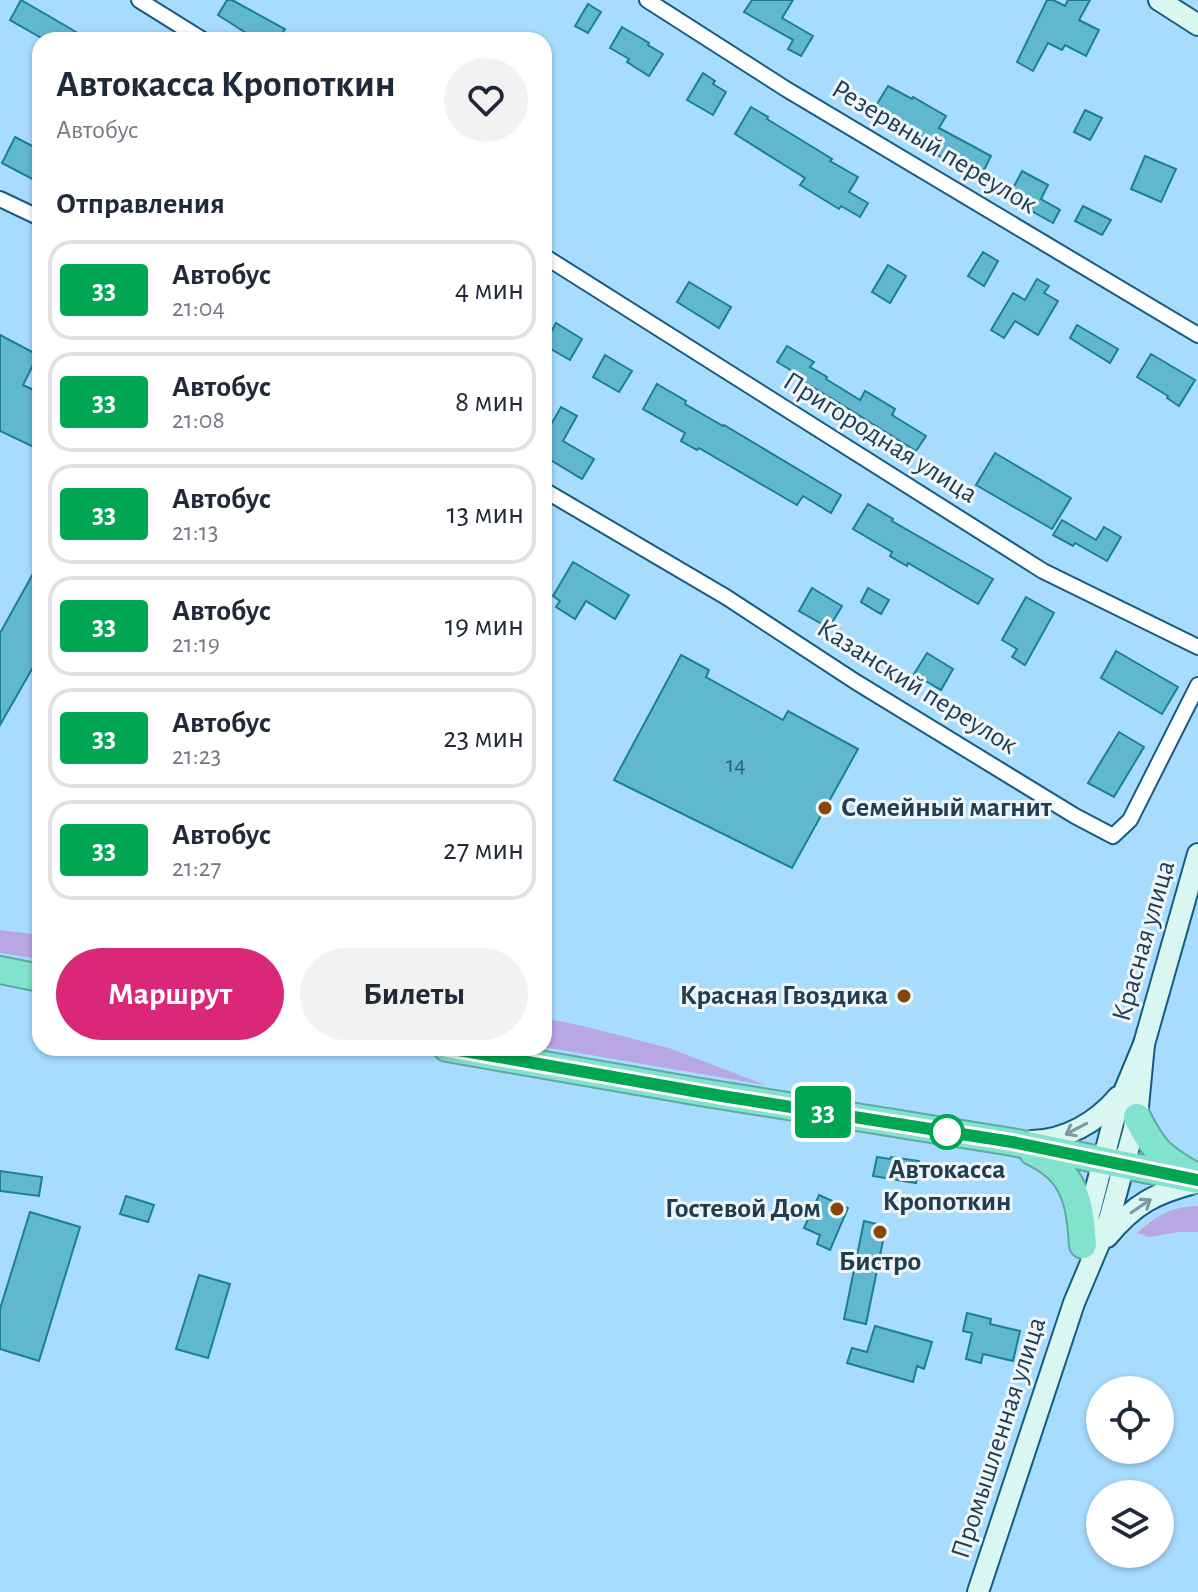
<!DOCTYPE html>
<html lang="ru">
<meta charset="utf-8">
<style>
body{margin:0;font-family:"Alegreya Sans",sans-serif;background:#f2f2f3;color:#1f2937;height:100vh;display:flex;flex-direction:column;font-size:30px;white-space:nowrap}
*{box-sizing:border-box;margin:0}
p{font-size:26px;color:#747a83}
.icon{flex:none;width:44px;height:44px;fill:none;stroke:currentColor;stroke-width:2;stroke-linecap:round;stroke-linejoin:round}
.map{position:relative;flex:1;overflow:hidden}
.side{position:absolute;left:32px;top:32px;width:520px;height:1024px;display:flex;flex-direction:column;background:#fff;border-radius:24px;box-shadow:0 2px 6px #0004}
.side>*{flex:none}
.badge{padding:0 16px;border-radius:6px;font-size:28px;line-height:52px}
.tools{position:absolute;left:1086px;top:1376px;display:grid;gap:16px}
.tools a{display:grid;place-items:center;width:88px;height:88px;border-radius:50%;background:#fff;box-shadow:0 2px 6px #0004;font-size:40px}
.map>.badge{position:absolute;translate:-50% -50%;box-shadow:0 0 0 4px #fff}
h2{padding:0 24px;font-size:30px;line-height:72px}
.round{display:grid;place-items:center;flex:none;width:84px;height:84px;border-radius:42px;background:#f2f2f3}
.head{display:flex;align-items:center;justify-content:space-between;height:136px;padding:0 24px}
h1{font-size:38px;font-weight:700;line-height:60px}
.cta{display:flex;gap:16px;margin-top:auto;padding:16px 24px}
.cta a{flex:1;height:92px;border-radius:48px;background:#db2777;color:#fff;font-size:32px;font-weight:700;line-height:92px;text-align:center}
.cta a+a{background:#f2f2f3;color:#1f2937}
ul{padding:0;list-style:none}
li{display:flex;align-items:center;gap:24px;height:100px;margin:0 16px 12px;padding:0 8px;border:4px solid #e0e1e3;border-radius:24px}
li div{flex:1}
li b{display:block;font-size:30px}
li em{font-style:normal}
li .badge{min-width:88px;font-weight:700;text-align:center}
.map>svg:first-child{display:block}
.green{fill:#b9a6e5}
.building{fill:#60b8d0;stroke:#1d7e95;stroke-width:2}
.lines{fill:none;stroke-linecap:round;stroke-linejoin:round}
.street-casing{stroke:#165c82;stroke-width:18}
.secondary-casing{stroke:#165c82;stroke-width:24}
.highway-casing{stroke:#60a9a1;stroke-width:30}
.street{stroke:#fff;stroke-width:14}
.secondary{stroke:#d9f7f0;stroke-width:20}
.highway{stroke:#81e3cd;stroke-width:26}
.oneway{stroke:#7e9aa0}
.line-casing{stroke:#fff;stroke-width:18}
.line{stroke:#00a651;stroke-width:12}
.poi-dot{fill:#854706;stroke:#eff6fa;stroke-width:3}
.stop-dot{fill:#fff;stroke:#00a651;stroke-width:4}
.labels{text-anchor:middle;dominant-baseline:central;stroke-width:6;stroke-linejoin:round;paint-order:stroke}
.number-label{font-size:24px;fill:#325c6f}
.street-label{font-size:28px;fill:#223d4f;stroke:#eff6fa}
.poi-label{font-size:28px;font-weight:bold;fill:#223d4f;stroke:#eff6fa;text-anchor:end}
.stop-label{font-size:28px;font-weight:bold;fill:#223d4f;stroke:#eff6fa}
</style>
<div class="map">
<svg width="1198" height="1592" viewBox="0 0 1198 1592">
<rect width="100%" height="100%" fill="#a7dcff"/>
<g class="green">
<polygon points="0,930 40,935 40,959 0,953"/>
<polygon points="544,1018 583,1026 669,1048 765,1085 544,1047"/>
<path d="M1198 1206V1232H1178L1149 1237 1137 1233C1157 1215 1171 1207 1198 1206Z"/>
</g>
<g class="building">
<polygon points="21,0 66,26 89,40 45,40 10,20"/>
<polygon points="227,0 232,0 285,29 278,40 257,40 218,15"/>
<polygon points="752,0 793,0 782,18 813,36 801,56 788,49 793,40 744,12"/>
<polygon points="1047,0 1053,0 1065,6 1068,0 1090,0 1079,20 1099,30 1086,56 1065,45 1062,50 1048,43 1033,71 1017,62"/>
<polygon points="588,4 601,12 588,33 575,26"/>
<polygon points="622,27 649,43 648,45 663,54 649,76 627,62 629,59 610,48"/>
<polygon points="703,73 715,81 713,84 726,92 713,115 687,100"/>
<polygon points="888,86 912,99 913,97 946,116 939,128 991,156 980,178 937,155 917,143 918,141 871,114"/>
<polygon points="751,107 768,117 767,119 832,159 830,161 858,177 849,192 868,203 860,217 841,206 839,209 800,185 805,178 735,134"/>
<polygon points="1085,110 1102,118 1090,140 1074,132"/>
<polygon points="15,137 40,150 40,183 2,163"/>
<polygon points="1145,156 1176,169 1161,202 1131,189"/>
<polygon points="1022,171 1048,185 1041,199 1060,210 1053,223 1008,198"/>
<polygon points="1083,206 1111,220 1102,235 1075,221"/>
<polygon points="983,252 998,261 984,286 968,276"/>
<polygon points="888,265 906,276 890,303 872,292"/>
<polygon points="1037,279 1049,286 1044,293 1058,301 1038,335 1015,321 1004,338 991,330 1013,293 1025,300"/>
<polygon points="689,282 731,307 719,328 677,302"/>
<polygon points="556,323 582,339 570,360 544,345"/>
<polygon points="1077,325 1118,349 1110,363 1070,338"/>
<polygon points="0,335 38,355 23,385 40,393 40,450 0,431"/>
<polygon points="787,346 814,362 810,367 827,377 826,379 860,400 865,391 895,409 892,415 926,436 916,451 836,401 792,375 794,372 777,362"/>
<polygon points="1151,354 1195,380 1179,406 1167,398 1168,396 1137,377"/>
<polygon points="605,355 632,371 619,392 593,377"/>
<polygon points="657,384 686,401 685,404 723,426 724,425 841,495 831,513 803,496 797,505 699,448 697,450 681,441 685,433 643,409"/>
<polygon points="561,407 577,416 563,441 594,459 582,479 544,456 544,437"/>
<polygon points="995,453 1071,498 1052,529 976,485"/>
<polygon points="868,504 893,519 892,521 993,579 978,604 908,563 907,566 890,556 892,552 853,529"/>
<polygon points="1062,520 1096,540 1104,527 1121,537 1107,561 1075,543 1073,546 1053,535"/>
<polygon points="40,561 40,655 0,725 0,633"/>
<polygon points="573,562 629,595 615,619 586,601 575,619 556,607 560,601 553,596"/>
<polygon points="812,588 842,606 829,628 799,611"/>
<polygon points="868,588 889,600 881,614 861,602"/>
<polygon points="1026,597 1054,613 1025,665 1012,657 1017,649 1002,640"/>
<polygon points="1116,651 1178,687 1162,714 1101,678"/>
<polygon points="927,653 953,669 941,690 914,674"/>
<polygon points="681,655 709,670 706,677 783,720 788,711 858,749 792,868 614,780"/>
<polygon points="1119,732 1144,747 1114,797 1088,783"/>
<polygon points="877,1157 890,1159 891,1157 919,1161 916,1183 873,1176"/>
<polygon points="0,1171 42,1177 39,1196 0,1191"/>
<polygon points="819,1195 848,1208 830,1250 817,1244 820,1235 804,1228"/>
<polygon points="126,1196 154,1205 148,1222 120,1214"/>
<polygon points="30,1212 80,1227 39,1361 0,1349 0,1309"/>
<polygon points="864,1221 886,1226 866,1324 844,1319"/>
<polygon points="199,1275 230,1284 208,1358 176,1349"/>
<polygon points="967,1313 991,1319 990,1324 1020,1331 1013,1361 983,1354 981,1363 966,1359 972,1333 963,1331"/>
<polygon points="875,1326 932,1342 924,1369 917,1366 913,1382 847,1363 852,1348 867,1352"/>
</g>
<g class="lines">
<defs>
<g id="street">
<polyline points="139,0 203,40"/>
<polyline points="647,0 786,89 1198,335"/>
<polyline points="0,199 40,218"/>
<polyline points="544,256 1043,571 1198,647"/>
<polyline points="544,490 726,597 856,682 1075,816 1113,836 1130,820 1198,685"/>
</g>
<g id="secondary">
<polyline points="1159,0 1198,25"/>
<path d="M1032 1141C1066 1140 1097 1122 1118 1097"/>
<polyline points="1086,1232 1089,1215 1116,1111 1144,1044 1198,854"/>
<path d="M1107 1237C1135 1203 1156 1193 1198 1182"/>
<polyline points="978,1592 1074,1303 1109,1220 1137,1117 1144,1044"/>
</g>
<g id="highway">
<polyline points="0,970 40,978"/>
<polyline points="447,1048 694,1091 1012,1142 1198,1180"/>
<path d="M1137 1117C1153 1149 1160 1156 1191 1174"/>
<path d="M1033 1152C1076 1172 1080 1203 1083 1245"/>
</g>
</defs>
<use href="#street" class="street-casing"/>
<use href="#secondary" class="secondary-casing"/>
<use href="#highway" class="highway-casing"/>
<use href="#street" class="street"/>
<use href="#secondary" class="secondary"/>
<use href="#highway" class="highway"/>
</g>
<defs><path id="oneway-shaft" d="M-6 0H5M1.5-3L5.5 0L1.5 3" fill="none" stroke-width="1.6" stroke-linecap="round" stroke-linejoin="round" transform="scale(2)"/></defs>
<g class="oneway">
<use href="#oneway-shaft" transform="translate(1076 1129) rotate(152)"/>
<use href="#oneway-shaft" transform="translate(1141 1206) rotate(-34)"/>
</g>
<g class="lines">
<defs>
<polyline id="line" points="447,1048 722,1096 1012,1142 1198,1180"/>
</defs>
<use href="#line" class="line-casing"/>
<use href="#line" class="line"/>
</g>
<g class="poi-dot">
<circle cx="825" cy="808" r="8"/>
<circle cx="904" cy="996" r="8"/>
<circle cx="837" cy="1209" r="8"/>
<circle cx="880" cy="1232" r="8"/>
</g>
<circle class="stop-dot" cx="947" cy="1132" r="16"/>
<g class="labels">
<g class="number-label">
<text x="736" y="765">14</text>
</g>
<g class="street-label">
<text transform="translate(934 147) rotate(31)">Резервный переулок</text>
<text transform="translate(880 438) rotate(32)">Пригородная улица</text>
<text transform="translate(917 687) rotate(32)">Казанский переулок</text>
<text transform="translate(1144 941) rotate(-74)">Красная улица</text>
<text transform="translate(999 1438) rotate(-72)">Промышленная улица</text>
</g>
<g class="poi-label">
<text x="841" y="808" text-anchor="start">Семейный магнит</text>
<text x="888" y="996">Красная Гвоздика</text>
<text x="821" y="1209">Гостевой Дом</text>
<text x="880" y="1262" text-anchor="middle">Бистро</text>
</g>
<g class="stop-label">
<text x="947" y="1170">Автокасса<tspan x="947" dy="32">Кропоткин</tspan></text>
</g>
</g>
</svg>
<div class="tools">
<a><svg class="icon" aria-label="locate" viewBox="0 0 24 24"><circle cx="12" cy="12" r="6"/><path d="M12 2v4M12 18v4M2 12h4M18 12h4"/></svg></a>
<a><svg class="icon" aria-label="layers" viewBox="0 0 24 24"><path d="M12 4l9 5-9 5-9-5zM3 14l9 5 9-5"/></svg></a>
</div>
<b class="badge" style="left:823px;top:1112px;background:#00a651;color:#fff">33</b>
<section class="side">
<div class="head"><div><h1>Автокасса Кропоткин</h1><p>Автобус</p></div><a class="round"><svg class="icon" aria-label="heart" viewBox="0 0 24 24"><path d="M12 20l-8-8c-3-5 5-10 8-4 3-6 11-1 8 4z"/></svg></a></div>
<h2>Отправления</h2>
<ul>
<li><span class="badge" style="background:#00a651;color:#fff">33</span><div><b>Автобус</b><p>21:04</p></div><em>4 мин</em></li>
<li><span class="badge" style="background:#00a651;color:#fff">33</span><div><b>Автобус</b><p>21:08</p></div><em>8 мин</em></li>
<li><span class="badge" style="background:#00a651;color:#fff">33</span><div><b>Автобус</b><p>21:13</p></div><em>13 мин</em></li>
<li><span class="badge" style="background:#00a651;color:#fff">33</span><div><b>Автобус</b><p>21:19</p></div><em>19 мин</em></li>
<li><span class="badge" style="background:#00a651;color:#fff">33</span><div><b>Автобус</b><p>21:23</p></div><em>23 мин</em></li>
<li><span class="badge" style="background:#00a651;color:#fff">33</span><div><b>Автобус</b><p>21:27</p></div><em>27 мин</em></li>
</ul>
<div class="cta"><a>Маршрут</a><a>Билеты</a></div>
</section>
</div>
